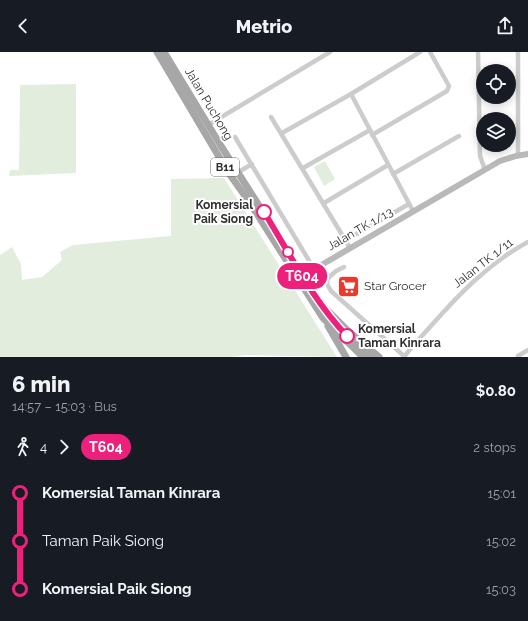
<!DOCTYPE html>
<meta charset="utf-8">
<style>
body{margin:0;font-family:Raleway,sans-serif;background:#242831;color:#f1f3f6;height:100vh;display:flex;flex-direction:column;font-size:15px;white-space:nowrap}
*{box-sizing:border-box;margin:0}
p{font-size:13px;color:#9ea1a6}
.icon{flex:none;width:22px;height:22px;fill:none;stroke:currentColor;stroke-width:2;stroke-linecap:round;stroke-linejoin:round}
.map{position:relative;height:305px;overflow:hidden}
.side{display:flex;flex-direction:column;background:#171b24;flex:1}
.side>*{flex:none}
.badge{padding:0 8px;border-radius:13px;font-size:14px;line-height:26px}
.buttons{position:absolute;left:476px;top:12px;display:grid;gap:8px}
.buttons a{display:grid;place-items:center;width:40px;height:40px;border-radius:50%;background:#171b24;box-shadow:0 2px 10px #0003;font-size:20px}
.map>.badge{position:absolute;translate:-50% -50%;box-shadow:0 0 0 2px #fff}
.legs{display:flex;align-items:center;gap:6px;height:44px;padding:0 12px;font-size:13px}
.legs p{margin-inline-start:auto}
.summary{display:flex;align-items:center;justify-content:space-between;height:68px;padding:0 12px}
h1{font-size:22px;font-weight:800;line-height:30px}
ul{padding:0 12px;list-style:none}
li{display:flex;align-items:center;gap:14px;height:48px;font-size:15px}
li i{display:grid;place-items:center;width:6px;height:100%;margin:0 5px;background:currentColor}
li i::after{content:'';width:10px;height:10px;margin:-5px;border:3px solid;border-radius:50%;background:#171b24}
li p{margin-inline-start:auto}
li:first-child i{background:linear-gradient(#0000 50%,currentColor 0)}
li:last-child i{background:linear-gradient(currentColor 50%,#0000 0)}
header{display:flex;justify-content:space-between;align-items:center;height:52px;padding:0 12px;background:#171b24;font-size:18px;font-weight:800}
.map>svg:first-child{display:block}
.green{fill:#e3eddd}
.lines{fill:none;stroke-linecap:round;stroke-linejoin:round}
.street{stroke:#ccc;stroke-width:4.5}
.secondary{stroke:#b9b9b9;stroke-width:6}
.primary{stroke:#a7a7a7;stroke-width:7}
.line-1-casing{stroke:#fff;stroke-width:9}
.line-1{stroke:#ed207b;stroke-width:6}
.stop-1-dot{fill:#fff;stroke:#ed207b;stroke-width:2}
.labels{text-anchor:middle;dominant-baseline:central;stroke-width:4;stroke-linejoin:round;paint-order:stroke}
.shield{fill:#fff;stroke:#6d6d6d;stroke-width:1}
.shield-label{font-size:11px;font-weight:bold;fill:#2f2f2f}
.street-label{font-size:12px;fill:#2f2f2f;stroke:#fff}
.stop-label{font-size:12px;font-weight:bold;fill:#2f2f2f;stroke:#fff;text-anchor:end}
.poi-label{font-size:12px;fill:#2f2f2f;stroke:#fff;text-anchor:start}
</style>
<header><svg class="icon" aria-label="back" viewBox="0 0 24 24"><path d="M15 5l-7 7 7 7"/></svg>Metrio<svg class="icon" aria-label="share" viewBox="0 0 24 24"><path d="M12 15V3M7 8l5-5 5 5M5 13v7h14v-7"/></svg></header>
<div class="map">
<svg width="528" height="305" viewBox="0 0 528 305">
<rect width="100%" height="100%" fill="#fff"/>
<g class="green">
<polygon points="76,32 76,121 9,124 10,118 19,118 20,33"/>
<polygon points="325,109 335,127 324,134 314,115"/>
<polygon points="224,126 337,305 247,303 231,305 0,305 0,203 12,195 21,212 22,228 42,225 62,208 60,200 73,193 171,184 171,127"/>
</g>
<g class="lines">
<g class="street">
<polyline points="478,0 480,104 485,118"/>
<polyline points="518,0 518,104"/>
<polyline points="351,42 413,159"/>
<polyline points="271,65 350,196"/>
<polyline points="208,73 330,0"/>
<polyline points="282,81 351,42 420,0"/>
<polyline points="372,83 447,39 449,34 430,0"/>
<polyline points="235,85 314,217"/>
<polyline points="303,116 370,78"/>
<polyline points="237,121 252,112"/>
<polyline points="393,122 459,84"/>
<polyline points="324,151 388,113"/>
<polyline points="346,188 409,152"/>
<polyline points="344,215 336,219 328,226 327,232 331,239 405,305"/>
<polyline points="518,304 528,298"/>
<path d="M404 305C412 294 421 285 430 275 459 242 489 211 528 190"/>
</g>
<polyline class="secondary" points="299,226 500,109 516,104 528,102"/>
<g class="primary">
<polyline points="157,0 228,120 250,151 323,266 363,305"/>
<polyline points="164,0 221,94 279,185 308,234 325,256 348,279 379,305"/>
<polyline points="314,217 314,242"/>
<polyline points="328,274 346,305"/>
<polyline points="355,290 371,305"/>
</g>
</g>
<g class="lines">
<defs>
<path id="line-1" d="M264 160C290 202 312 247 347 284"/>
</defs>
<use href="#line-1" class="line-1-casing"/>
<use href="#line-1" class="line-1"/>
</g>
<defs>
<symbol id="supermarket-square" viewBox="-11 -11 22 22"><rect x="-9" y="-9" width="18" height="18" rx="4" fill="#eb392c" stroke="#fff"/><path d="M-6-5.5h2.5l.6 2H6L4.5 2H-2.5L-4.4-4H-6ZM-1.5 3.2a1.3 1.3 0 1 0 .1 0ZM3 3.2a1.3 1.3 0 1 0 .1 0Z" fill="#fff"/></symbol>
</defs>
<g fill-rule="evenodd">
<use href="#supermarket-square" x="336" y="222" width="25" height="25"/>
</g>
<g class="stop-1-dot">
<circle cx="264" cy="160" r="7"/>
<circle cx="288" cy="200" r="5"/>
<circle cx="347" cy="284" r="7"/>
</g>
<g class="labels">
<rect class="shield" x="211" y="106" width="28" height="18" rx="3"/>
<g class="shield-label">
<text x="225" y="115">B11</text>
</g>
<g class="street-label">
<text transform="translate(209 52) rotate(59)">Jalan Puchong</text>
<text transform="translate(360 177) rotate(-30)">Jalan TK 1/13</text>
<text transform="translate(483 211) rotate(-38)">Jalan TK 1/11</text>
</g>
<g class="stop-label">
<text x="253" y="153">Komersial<tspan x="253" dy="14">Paik Siong</tspan></text>
<text x="358" y="277" text-anchor="start">Komersial<tspan x="358" dy="14">Taman Kinrara</tspan></text>
</g>
<g class="poi-label">
<text x="364" y="234">Star Grocer</text>
</g>
</g>
</svg>
<div class="buttons">
<a><svg class="icon" aria-label="locate" viewBox="0 0 24 24"><circle cx="12" cy="12" r="6"/><path d="M12 2v4M12 18v4M2 12h4M18 12h4"/></svg></a>
<a><svg class="icon" aria-label="layers" viewBox="0 0 24 24"><path d="M12 4l9 5-9 5-9-5zM3 14l9 5 9-5"/></svg></a>
</div>
<b class="badge" style="left:302px;top:224px;background:#ed207b;color:#fff">T604</b>
</div>
<section class="side">
<div class="summary"><div><h1>6 min</h1><p>14:57 – 15:03 · Bus</p></div><b>$0.80</b></div>
<div class="legs"><svg class="icon" aria-label="walk" viewBox="0 0 24 24"><circle cx="13" cy="4" r="2"/><path d="M13 8l-2 6 4 7M11 14l-3 7M7 12l3-4h3l4 4"/></svg>4<svg class="icon" aria-label="forward" viewBox="0 0 24 24"><path d="M9 5l7 7-7 7"/></svg><b class="badge" style="background:#ed207b;color:#fff">T604</b><p>2 stops</p></div>
<ul>
<li><i style="color:#ed207b"></i><b>Komersial Taman Kinrara</b><p>15:01</p></li>
<li><i style="color:#ed207b"></i><span>Taman Paik Siong</span><p>15:02</p></li>
<li><i style="color:#ed207b"></i><b>Komersial Paik Siong</b><p>15:03</p></li>
</ul>
</section>
